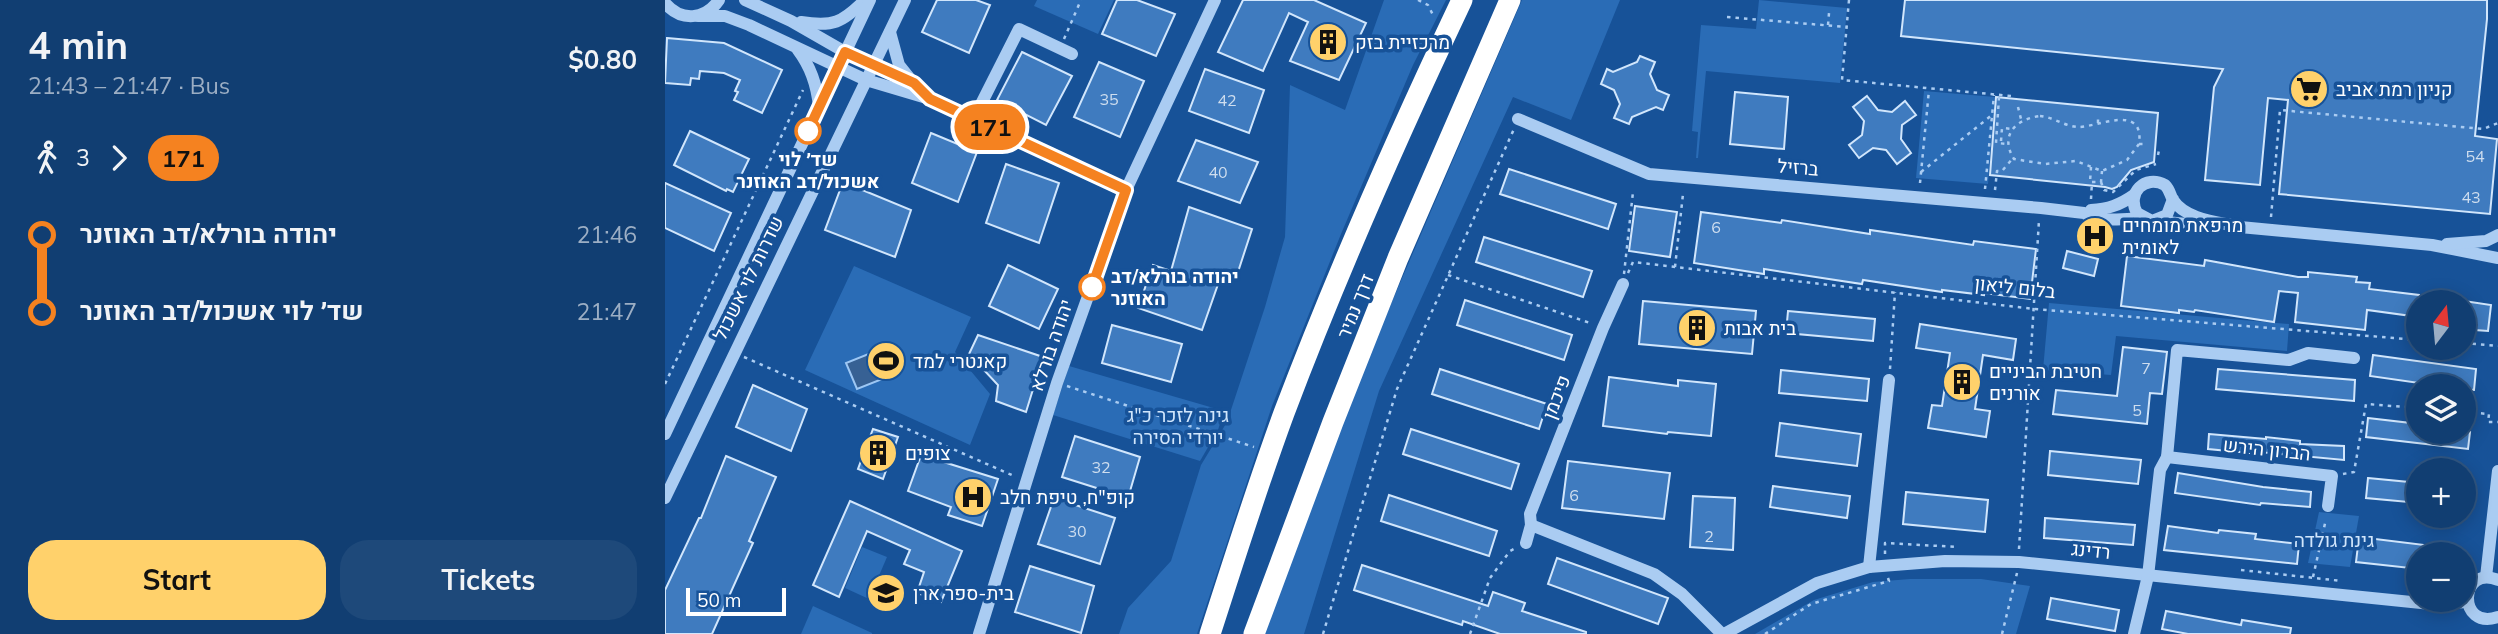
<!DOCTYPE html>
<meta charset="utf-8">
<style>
body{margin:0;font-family:Mulish,Heebo,sans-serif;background:#1e497a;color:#f1f3f6;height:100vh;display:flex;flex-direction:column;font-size:26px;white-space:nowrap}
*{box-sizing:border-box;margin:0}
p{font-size:23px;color:#9caec4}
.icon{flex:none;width:38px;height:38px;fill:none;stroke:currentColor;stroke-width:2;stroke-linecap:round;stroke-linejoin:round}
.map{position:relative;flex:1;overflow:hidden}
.side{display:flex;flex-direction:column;background:#113e72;width:665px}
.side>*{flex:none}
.badge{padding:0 14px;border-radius:23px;font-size:24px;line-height:46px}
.needle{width:46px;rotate:16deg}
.tools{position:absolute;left:1741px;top:290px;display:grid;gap:14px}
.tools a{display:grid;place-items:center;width:70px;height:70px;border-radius:50%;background:#113e72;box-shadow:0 4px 18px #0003,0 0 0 2px #305784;font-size:35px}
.scale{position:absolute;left:21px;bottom:18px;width:100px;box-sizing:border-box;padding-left:7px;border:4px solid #fff;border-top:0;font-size:19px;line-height:24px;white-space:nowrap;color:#fff;-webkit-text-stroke:5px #175298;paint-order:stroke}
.map>.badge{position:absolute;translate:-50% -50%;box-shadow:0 0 0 4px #fff}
.legs{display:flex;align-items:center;gap:10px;height:77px;padding:0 28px;font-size:23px}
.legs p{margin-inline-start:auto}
.head{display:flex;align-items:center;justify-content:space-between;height:119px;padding:0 28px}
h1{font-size:38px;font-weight:700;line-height:52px}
.cta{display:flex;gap:14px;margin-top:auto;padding:14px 28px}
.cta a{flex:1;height:80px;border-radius:28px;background:#ffd16b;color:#111;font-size:28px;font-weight:700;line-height:80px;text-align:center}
.cta a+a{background:#1e497a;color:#f1f3f6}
ul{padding:0 28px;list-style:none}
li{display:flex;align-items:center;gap:24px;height:77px;font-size:26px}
li i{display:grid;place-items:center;width:10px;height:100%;margin:0 9px;background:currentColor}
li i::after{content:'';width:18px;height:18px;margin:-9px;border:5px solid;border-radius:50%;background:#113e72}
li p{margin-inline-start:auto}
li:first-child i{background:linear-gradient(#0000 50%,currentColor 0)}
li:last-child i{background:linear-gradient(currentColor 50%,#0000 0)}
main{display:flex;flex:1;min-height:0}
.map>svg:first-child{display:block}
.green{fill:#2a6cb6}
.water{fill:#376194;stroke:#9dc7f4;stroke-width:2}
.building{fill:#3f7bbf;stroke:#d1e6fc;stroke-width:2}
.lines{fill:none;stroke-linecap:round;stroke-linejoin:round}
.path{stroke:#aaccf2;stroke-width:2.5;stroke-dasharray:3.5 5;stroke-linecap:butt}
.minor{stroke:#aaccf2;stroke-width:12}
.highway{stroke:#fff;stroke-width:21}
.line-1-casing{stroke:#fff;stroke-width:16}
.line-1{stroke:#f58220;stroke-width:10}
.stop-1-dot{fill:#fff;stroke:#f58220;stroke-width:3.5}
.labels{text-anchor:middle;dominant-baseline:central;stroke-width:7;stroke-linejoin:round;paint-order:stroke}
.number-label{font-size:16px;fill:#cfdeef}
.poi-label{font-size:19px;fill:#fff;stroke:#175298;text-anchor:start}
.stop-label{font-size:19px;font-weight:bold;fill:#fff;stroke:#175298}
.street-label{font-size:19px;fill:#fff;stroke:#175298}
.park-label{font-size:19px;fill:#d1e6fc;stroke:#175298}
</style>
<main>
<section class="side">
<div class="head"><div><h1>4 min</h1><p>21:43 – 21:47 · Bus</p></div><b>$0.80</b></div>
<div class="legs"><svg class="icon" aria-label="walk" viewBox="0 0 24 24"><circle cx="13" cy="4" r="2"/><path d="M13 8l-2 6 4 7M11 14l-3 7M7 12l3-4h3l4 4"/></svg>3<svg class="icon" aria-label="forward" viewBox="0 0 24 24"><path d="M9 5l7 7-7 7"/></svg><b class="badge" style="background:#f58220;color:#111">171</b></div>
<ul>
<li><i style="color:#f58220"></i><b>יהודה בורלא/דב האוזנר</b><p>21:46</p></li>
<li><i style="color:#f58220"></i><b>שד׳ לוי אשכול/דב האוזנר</b><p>21:47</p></li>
</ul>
<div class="cta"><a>Start</a><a>Tickets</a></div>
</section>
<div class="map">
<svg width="1833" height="634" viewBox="0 0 1833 634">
<rect width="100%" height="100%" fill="#175298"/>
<g class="green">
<polygon points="372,0 449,0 433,34 369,6"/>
<polygon points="719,0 781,0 748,65 676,234 607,406 532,634 454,634 463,608 506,561 536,465 562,422 600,307 620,237 625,85 680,110"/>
<polygon points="857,0 955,0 906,120 848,97 714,391 639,634 597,634 691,385"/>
<polygon points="1094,0 1182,8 1175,83 1041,71 1033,158 1031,158 1033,132 1027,131 1036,25 1091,29"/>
<polygon points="1259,91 1330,97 1323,184 1251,178"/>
<polygon points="189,266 306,317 290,352 325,394 305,445 140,370"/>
<polygon points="1384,303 1624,324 1622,351 1451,336 1446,375 1378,370"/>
<polygon points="404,366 559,411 553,430 535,461 388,415"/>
<polygon points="1654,512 1694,516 1685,567 1643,563"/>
<polygon points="197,547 222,557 204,599 180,588"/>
<polygon points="1245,579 1316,579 1365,586 1351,634 1090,634 1149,600 1208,582"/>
<polygon points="148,606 207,633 207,634 136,634"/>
</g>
<polygon class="water" points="221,347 235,372 192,389 181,363"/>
<g class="building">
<polygon points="272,0 311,0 325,5 304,53 257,32"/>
<polygon points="452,0 472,0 510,14 491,56 437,34"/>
<polygon points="578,0 649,0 701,23 674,80 625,61 643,22 624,13 598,71 553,52"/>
<polygon points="1240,0 1822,0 1822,19 1810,136 1832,139 1825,214 1614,194 1623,100 1603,98 1595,185 1540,180 1549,87 1558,69 1236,36"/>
<polygon points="2,38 59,43 117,70 97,113 69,100 73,92 70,91 75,80 59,73 35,71 34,79 26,78 25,85 0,83"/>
<polygon points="357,52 407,76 381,125 332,100"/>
<polygon points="975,56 990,62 985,74 992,90 1004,95 998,110 991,107 967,117 964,124 949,118 955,104 949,90 936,84 942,69 948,72 972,62"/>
<polygon points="434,62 479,81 455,137 409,117"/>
<polygon points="540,69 599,90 584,133 524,111"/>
<polygon points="1070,92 1123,97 1119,149 1065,144"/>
<polygon points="1202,96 1213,110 1227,112 1240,101 1251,115 1237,125 1236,139 1246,153 1232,164 1221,150 1208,148 1194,158 1184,145 1197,135 1199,121 1188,107"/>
<polygon points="1331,97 1493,113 1489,162 1466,170 1452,187 1447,189 1440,187 1325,175"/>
<polygon points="25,131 84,159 68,192 62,189 61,191 9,165"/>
<polygon points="266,133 312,152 293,202 247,183"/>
<polygon points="531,140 593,162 575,203 513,181"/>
<polygon points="341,164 394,183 374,243 321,223"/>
<polygon points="844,169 951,204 943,229 835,194"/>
<polygon points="178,182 246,210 230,257 160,230"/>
<polygon points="0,183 66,213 49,251 0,228"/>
<polygon points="970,206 1012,212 1005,257 964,251"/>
<polygon points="524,207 587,229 572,275 558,270 537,330 473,308 488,265 506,271"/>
<polygon points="1036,212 1116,223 1117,220 1205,234 1205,230 1308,245 1309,241 1371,249 1365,299 1319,293 1319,295 1277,290 1277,292 1198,280 1197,284 1099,269 1099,274 1029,263"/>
<polygon points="819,237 927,271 918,297 811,262"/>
<polygon points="1402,251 1433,259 1429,276 1398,268"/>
<polygon points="1462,256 1539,266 1540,260 1633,277 1643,277 1643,272 1692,277 1691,282 1705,283 1704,289 1754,295 1754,317 1702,310 1700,330 1630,322 1633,293 1614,291 1609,322 1530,310 1529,312 1514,310 1514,313 1456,306"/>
<polygon points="343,265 393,289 374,329 324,306"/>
<polygon points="800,300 907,335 899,360 792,325"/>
<polygon points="978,301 1091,311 1087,354 974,344"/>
<polygon points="1799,301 1826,305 1823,331 1810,330 1811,324 1799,323"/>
<polygon points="1123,311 1210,319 1208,341 1121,333"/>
<polygon points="1255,324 1351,339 1348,360 1318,355 1310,409 1325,411 1321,437 1263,428 1267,405 1277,406 1285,353 1251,348"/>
<polygon points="447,325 517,344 506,382 437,363"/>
<polygon points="313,335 378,357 361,412 331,401 333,385 304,354"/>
<polygon points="1458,347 1502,352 1497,394 1485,393 1482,424 1388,414 1391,390 1452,396"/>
<polygon points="1708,355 1811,369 1809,390 1799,389 1799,387 1782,387 1705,376"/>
<polygon points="775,369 882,404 874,429 767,394"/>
<polygon points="1553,369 1690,380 1689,401 1551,389"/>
<polygon points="1116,370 1204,379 1202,401 1114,393"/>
<polygon points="944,377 1013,386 1013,380 1051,384 1046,436 1003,432 1002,434 938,426"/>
<polygon points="88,385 142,409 126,451 71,427"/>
<polygon points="1703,418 1754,424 1754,432 1805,432 1803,449 1701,437"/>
<polygon points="1115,423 1196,434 1192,466 1111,456"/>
<polygon points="208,429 233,437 218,479 193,469"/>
<polygon points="746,429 854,464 846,489 738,454"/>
<polygon points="1544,434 1601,439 1601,437 1635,441 1635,444 1679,446 1679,460 1584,451 1584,453 1543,449"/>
<polygon points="410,436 475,457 463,498 397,477"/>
<polygon points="1385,451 1476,460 1473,484 1383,475"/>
<polygon points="256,455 333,479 317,526 283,515 286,507 243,491"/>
<polygon points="61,456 111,477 84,541 88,543 47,634 0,634 0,590 34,518 36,518"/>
<polygon points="903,461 1005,473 999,519 897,508"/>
<polygon points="1513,473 1598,487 1646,492 1645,507 1596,503 1595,505 1510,493"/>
<polygon points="1703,478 1754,483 1754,503 1701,498"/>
<polygon points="1108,486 1185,496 1182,518 1105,507"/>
<polygon points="1241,492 1323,500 1320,532 1238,524"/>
<polygon points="724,495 832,531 824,556 716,521"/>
<polygon points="1028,496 1070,498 1068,550 1025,547"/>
<polygon points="389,498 450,518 435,564 373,544"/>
<polygon points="185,501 297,551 276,602 252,593 259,572 239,564 245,550 202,531 174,597 148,585"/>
<polygon points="1380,518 1470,525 1468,545 1379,538"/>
<polygon points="1503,526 1553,533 1554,530 1591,534 1590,539 1634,544 1632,564 1499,550"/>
<polygon points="1694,537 1784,548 1783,555 1754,555 1754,569 1691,562"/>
<polygon points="892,558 1003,598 993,624 883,584"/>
<polygon points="697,565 823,606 828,592 860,603 857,611 921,632 921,634 835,634 798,621 797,625 689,590"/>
<polygon points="365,566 429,586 416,633 350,612"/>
<polygon points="1386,598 1454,610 1450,631 1382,619"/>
<polygon points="1501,611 1576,625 1577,620 1626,628 1625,634 1523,634 1497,629"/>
</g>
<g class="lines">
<g class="path">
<polyline points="753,0 763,5 769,17"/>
<polyline points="1184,0 1177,80 1346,96"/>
<polyline points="1062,17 1181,27"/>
<polyline points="1163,25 1164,13"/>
<polyline points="399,39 416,0"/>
<polyline points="1334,97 1331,143 1344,144"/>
<polyline points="1353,107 1356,119"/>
<path d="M1375 116C1388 117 1399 126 1413 127 1430 128 1480 102 1474 144L1462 160 1437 171 1411 161 1380 164 1349 159C1334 135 1351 119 1375 116Z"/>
<polyline points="1433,123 1433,115"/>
<polyline points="1336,141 1337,128 1348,129"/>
<polyline points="1474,144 1481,144"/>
<polyline points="1493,155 1494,150"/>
<polyline points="1426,167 1425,182 1436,182 1437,171"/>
<polyline points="1256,172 1327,115"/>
<polyline points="1436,182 1439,190 1448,192 1471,170 1491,164"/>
<polyline points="1255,183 1264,90"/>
<polyline points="1320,189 1329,95"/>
<polyline points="1330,190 1332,171 1337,171 1348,158"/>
<polyline points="1426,199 1427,182"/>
<polyline points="1606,217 1615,110 1818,129 1833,123"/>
<polyline points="1010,267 1018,194"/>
<polyline points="963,273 968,262 1369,309 1754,340"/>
<polyline points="959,274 968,192"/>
<polyline points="783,275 925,323"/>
<polyline points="1799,343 1833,346"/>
<polyline points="79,357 349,476"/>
<polyline points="1225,369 1230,292"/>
<polyline points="0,384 138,90"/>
<polyline points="402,386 589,447"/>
<polyline points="1799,412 1824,414 1823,422 1833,422"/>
<polyline points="1678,474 1689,472 1701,404 1754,408"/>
<polyline points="1354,549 1374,220"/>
<polyline points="1220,554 1220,543 1293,547"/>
<polyline points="1576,570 1677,581"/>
<polyline points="1648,577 1661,519"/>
<polyline points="658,634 732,389 849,129"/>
<polyline points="805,634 825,578 845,551 849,549"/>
<polyline points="1100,634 1146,604 1224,581 1223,578"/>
<polyline points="1337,634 1352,573"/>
</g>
<g class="minor">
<polyline points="80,0 126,21 180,52 249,83 262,97"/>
<path d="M0 3C16 22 40 20 54 0"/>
<polyline points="33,16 60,16 84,25 201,80 265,99 461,190"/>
<path d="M136 22C168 27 177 23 200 0"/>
<polyline points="225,32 234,65 246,80"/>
<path d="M133 50C146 67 152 85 154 107"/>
<path d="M853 119 984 174 1376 208 1419 213C1432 223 1460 219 1477 218"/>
<polyline points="308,120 354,29 407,54"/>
<path d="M1508 199 1502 215 1487 221 1472 213C1461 193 1480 174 1500 185 1505 190 1505 195 1508 200 1521 220 1554 222 1575 227L1767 245 1833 258"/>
<path d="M1426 210C1443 209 1455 205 1469 195"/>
<polyline points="1492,221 1550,227"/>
<polyline points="1782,244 1821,241 1833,235"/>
<polyline points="0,434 205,0"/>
<polyline points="1502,457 1667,476 1663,506"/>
<polyline points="0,498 240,0"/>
<polyline points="866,525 989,574 1017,594 1057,634"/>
<polyline points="861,543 866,525 865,514 938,328 958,284"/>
<polyline points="1204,567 1224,380"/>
<polyline points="1821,577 1833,471"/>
<path d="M1833 580C1794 564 1792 631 1833 617"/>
<polyline points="314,634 392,383 461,190 550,0"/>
<polyline points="1059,634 1152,583 1204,567 1280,561 1354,562 1766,604 1803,602"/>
<polyline points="1469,634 1483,576 1495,470 1502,457 1512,350 1624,360 1643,353 1689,358"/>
</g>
<g class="highway">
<path d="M545 634C569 560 592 486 619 413 672 273 733 135 797 0"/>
<polyline points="589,634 668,422 733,258 845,0"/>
</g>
</g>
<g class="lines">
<defs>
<polyline id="line-1" points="143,131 180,52 249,83 265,99 461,190 427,287"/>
</defs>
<use href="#line-1" class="line-1-casing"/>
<use href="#line-1" class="line-1"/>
</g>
<defs>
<symbol id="building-disc" viewBox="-11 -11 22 22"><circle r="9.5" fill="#ffd16b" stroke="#175298"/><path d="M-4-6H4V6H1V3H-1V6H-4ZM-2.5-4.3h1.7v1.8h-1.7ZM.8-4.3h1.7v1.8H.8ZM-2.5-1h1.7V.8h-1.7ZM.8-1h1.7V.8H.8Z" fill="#111"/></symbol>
<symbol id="supermarket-disc" viewBox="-11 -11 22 22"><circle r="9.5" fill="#ffd16b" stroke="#175298"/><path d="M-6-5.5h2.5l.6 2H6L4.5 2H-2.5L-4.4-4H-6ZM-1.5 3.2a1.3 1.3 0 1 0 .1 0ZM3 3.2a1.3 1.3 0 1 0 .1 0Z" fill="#111"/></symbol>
<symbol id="hospital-disc" viewBox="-11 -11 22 22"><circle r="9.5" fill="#ffd16b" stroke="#175298"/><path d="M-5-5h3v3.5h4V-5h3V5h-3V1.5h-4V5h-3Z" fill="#111"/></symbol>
<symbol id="stadium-disc" viewBox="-11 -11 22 22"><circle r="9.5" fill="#ffd16b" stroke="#175298"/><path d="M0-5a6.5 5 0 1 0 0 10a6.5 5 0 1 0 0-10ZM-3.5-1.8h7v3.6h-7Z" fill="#111"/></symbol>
<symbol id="school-disc" viewBox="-11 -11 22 22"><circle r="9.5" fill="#ffd16b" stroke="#175298"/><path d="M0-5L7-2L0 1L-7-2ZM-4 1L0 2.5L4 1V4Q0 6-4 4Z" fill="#111"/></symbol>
</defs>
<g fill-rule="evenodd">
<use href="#building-disc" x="641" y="20" width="44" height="44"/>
<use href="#supermarket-disc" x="1622" y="67" width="44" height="44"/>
<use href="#hospital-disc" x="1408" y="214" width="44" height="44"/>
<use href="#building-disc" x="1010" y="306" width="44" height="44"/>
<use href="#stadium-disc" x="199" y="339" width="44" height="44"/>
<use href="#building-disc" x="1275" y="360" width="44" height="44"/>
<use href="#building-disc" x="191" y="431" width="44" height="44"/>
<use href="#hospital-disc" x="286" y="475" width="44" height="44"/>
<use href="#school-disc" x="199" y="571" width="44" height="44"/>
</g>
<g class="stop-1-dot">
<circle cx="143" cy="131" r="12"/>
<circle cx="427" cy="287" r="12"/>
</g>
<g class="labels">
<g class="number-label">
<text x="444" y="99">35</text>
<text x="562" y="100">42</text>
<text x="1810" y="156">54</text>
<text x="553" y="172">40</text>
<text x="1806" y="197">43</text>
<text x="1051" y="227">6</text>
<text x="1481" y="368">7</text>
<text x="1472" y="410">5</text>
<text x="436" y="467">32</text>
<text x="909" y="495">6</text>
<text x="412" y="531">30</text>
<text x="1044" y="536">2</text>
</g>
<g class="poi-label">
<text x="690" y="42">מרכזיית בזק</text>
<text x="1671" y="89">קניון רמת אביב</text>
<text x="1457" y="225">מרפאת מומחים<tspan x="1457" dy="22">לאומית</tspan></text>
<text x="1059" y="328">בית אבות</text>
<text x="248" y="361">קאנטרי למד</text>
<text x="1324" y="371">חטיבת הביניים<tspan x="1324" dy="22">אורנים</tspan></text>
<text x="240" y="453">צופים</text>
<text x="335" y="497">קופ"ח, טיפת חלב</text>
<text x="248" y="593">בית-ספר ארן</text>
</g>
<g class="stop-label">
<text x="143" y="159">שד׳ לוי<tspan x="143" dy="22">אשכול/דב האוזנר</tspan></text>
<text x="446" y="276" text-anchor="start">יהודה בורלא/דב<tspan x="446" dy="22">האוזנר</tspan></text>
</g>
<g class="street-label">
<text transform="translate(1133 167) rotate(5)">ברזיל</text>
<text transform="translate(83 278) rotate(-64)">שדרות לוי אשכול</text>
<text transform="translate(1350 287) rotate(6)">בלום ליאון</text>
<text transform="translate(690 306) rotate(-68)">דרך נמיר</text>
<text transform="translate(386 345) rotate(-71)">יהודה בורלא</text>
<text transform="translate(891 397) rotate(-69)">פיכמן</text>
<text transform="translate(1602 449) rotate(6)">הברון הירש</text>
<text transform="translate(1426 550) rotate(6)">רדינג</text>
</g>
<g class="park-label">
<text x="513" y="415">גינה לזכר כ"ג<tspan x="513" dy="22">יורדי הסירה</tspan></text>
<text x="1669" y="540">גינת גולדה</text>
</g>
</g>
</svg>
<div class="tools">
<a><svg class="needle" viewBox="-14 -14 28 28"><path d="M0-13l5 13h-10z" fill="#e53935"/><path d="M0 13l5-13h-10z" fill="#9caec4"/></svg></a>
<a><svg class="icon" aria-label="layers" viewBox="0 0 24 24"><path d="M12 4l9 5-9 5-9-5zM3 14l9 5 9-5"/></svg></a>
<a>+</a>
<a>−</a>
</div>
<div class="scale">50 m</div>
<b class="badge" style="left:325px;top:127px;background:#f58220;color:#111">171</b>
</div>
</main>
